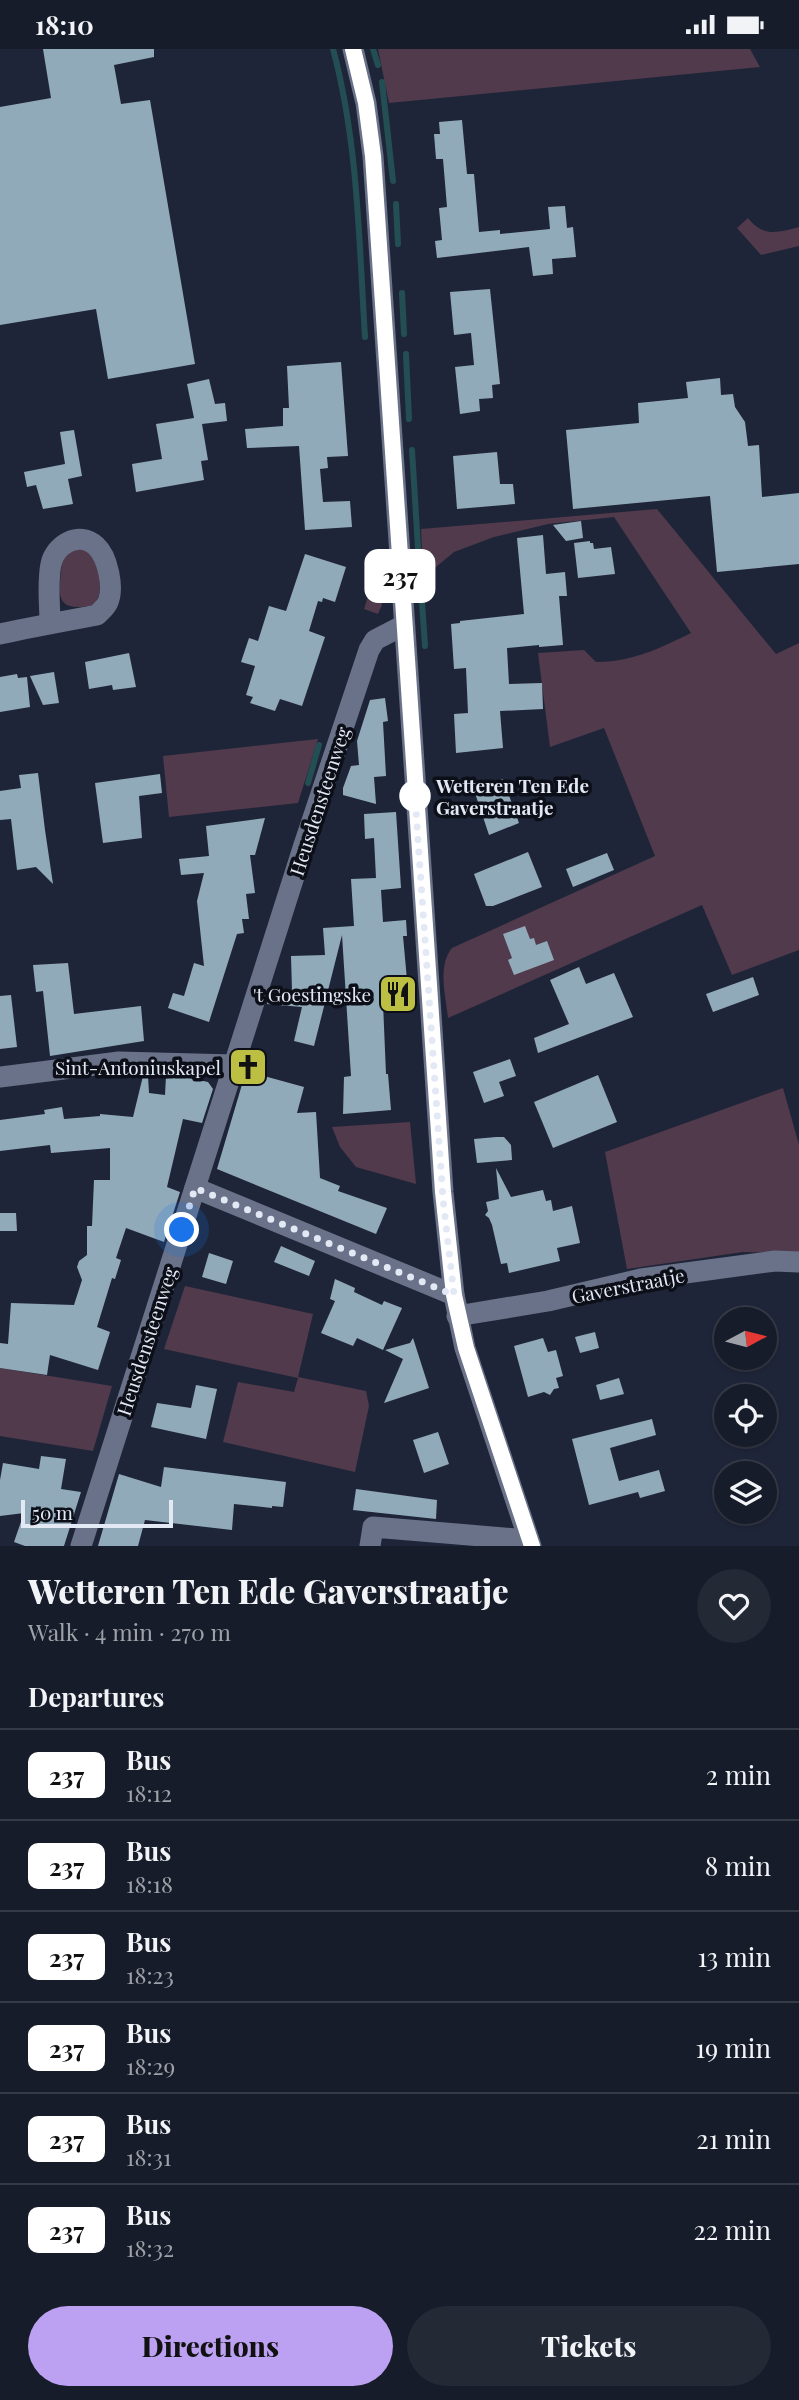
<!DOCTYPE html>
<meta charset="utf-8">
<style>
body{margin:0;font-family:"Playfair Display",serif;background:#242936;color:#f1f3f6;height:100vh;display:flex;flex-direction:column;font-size:26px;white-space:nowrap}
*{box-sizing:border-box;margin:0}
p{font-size:23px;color:#9ea1a8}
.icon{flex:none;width:38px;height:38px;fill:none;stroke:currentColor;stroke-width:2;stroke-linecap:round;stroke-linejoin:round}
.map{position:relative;height:1497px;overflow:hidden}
.details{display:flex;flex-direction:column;background:#171c2a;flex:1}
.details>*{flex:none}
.badge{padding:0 14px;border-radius:10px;font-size:24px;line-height:46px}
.needle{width:46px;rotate:83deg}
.tools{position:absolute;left:714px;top:1258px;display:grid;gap:14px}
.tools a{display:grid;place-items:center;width:63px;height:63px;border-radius:50%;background:#171c2a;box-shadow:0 2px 5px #0004,0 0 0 2px #363a47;font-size:35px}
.scale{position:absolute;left:21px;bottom:18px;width:152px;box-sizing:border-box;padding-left:7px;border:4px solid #e3e8f5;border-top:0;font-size:19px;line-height:24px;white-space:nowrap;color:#e3e8f5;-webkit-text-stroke:5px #0c0f17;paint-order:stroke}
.you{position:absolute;width:35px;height:35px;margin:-18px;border:5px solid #fff;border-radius:50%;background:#1a73e8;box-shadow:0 0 0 10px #1a73e833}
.map>.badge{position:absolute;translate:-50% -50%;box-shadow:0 0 0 4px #fff}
h2{padding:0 28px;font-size:26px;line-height:63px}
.round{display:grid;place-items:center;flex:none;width:74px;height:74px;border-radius:37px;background:#242936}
.head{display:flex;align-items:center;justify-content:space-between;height:119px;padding:0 28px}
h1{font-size:33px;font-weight:800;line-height:52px}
.button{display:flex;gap:14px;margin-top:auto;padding:14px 28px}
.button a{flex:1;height:80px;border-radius:42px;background:#bca0f2;color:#111;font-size:28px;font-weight:800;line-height:80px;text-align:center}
.button a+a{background:#242936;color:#f1f3f6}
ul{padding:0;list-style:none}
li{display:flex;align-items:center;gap:21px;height:91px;padding:0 28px;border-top:2px solid #363a47}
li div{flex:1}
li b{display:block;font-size:26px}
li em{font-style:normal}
li .badge{min-width:77px;font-weight:700;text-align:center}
.status{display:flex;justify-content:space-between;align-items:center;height:49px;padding:0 35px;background:#171c2a;direction:ltr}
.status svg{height:19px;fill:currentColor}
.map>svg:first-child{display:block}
.green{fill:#503a4c}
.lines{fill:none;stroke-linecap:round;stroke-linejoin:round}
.stream{stroke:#234f54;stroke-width:6}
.building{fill:#91aaba}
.minor{stroke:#697288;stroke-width:21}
.line-casing{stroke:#fff;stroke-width:16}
.line{stroke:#fff;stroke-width:10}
.walk{stroke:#e3e8f5;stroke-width:7;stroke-dasharray:0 12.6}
.stop-dot{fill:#fff;stroke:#fff;stroke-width:3.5}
.labels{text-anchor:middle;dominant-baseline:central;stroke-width:7;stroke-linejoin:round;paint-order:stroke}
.stop-label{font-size:19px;font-weight:bold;fill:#e3e8f5;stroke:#0c0f17;text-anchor:start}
.street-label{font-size:19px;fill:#e3e8f5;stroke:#0c0f17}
.poi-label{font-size:19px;fill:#e3e8f5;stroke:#0c0f17;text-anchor:end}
</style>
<div class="status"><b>18:10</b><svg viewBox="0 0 49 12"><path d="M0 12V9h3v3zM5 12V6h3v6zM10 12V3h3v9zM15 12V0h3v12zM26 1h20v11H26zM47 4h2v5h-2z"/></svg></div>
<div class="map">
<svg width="799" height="1497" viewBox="0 0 799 1497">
<rect width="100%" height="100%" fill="#1f2538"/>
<g class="green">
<polygon points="378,0 750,0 760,18 389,54"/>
<path d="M748 169C763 188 777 184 799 178V197L761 206 737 179Z"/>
<path d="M657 460 776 605 799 594V901L732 926 702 856 448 969C446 948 437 917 452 899L655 807 604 679 550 698 538 604 584 601 596 613C631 613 659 600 691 584L614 468 548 475 494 488 454 503 430 523 423 524 421 480Z"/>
<path d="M84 500 95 509C98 526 105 542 94 556 51 565 60 543 62 511L72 501Z"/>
<polygon points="374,529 381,531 382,556 378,565 364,560"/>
<polygon points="318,690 298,754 169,768 163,707"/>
<polygon points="783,1039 799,1096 799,1204 743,1203 627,1220 605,1103"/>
<polygon points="410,1073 416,1135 356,1118 340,1098 332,1078"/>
<polygon points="185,1237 313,1265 298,1328 366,1342 369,1357 355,1423 223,1393 238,1333 294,1343 298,1329 164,1300"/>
<polygon points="0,1319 112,1337 93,1402 0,1387"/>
</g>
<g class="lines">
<g class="stream">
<path d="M333 0C358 93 359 191 365 288"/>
<polyline points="373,0 378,16"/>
<polyline points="382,33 393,132"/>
<polyline points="396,155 398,195"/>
<polyline points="402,244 404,285"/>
<polyline points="406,305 409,370"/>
<polyline points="412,401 419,515"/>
<polyline points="421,539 425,597"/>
<polyline points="308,734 319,696"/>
</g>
</g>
<g class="building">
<polygon points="43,0 154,0 154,8 114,16 121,55 150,51 195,315 108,330 96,260 0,276 0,58 51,49"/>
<polygon points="462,71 467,125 474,125 479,183 500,181 500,185 550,180 548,158 565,157 567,179 573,178 576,208 552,210 553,225 533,227 529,198 437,209 435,192 442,191 439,159 447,158 443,110 436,110 434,85 440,85 439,73"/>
<polygon points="490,240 500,335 492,336 493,349 479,350 480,362 460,365 455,318 474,316 471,284 454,286 450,243"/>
<polygon points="341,313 348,407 327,408 328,419 320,420 323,453 350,452 352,478 305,481 299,397 247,399 245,380 283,377 283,359 289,359 287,317"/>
<polygon points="720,329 721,346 733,345 735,358 745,373 748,397 759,396 762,448 799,444 799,515 717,523 710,447 573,460 566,381 639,374 638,354 688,349 686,333"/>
<polygon points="209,330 215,355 225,354 227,372 202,375 208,411 201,412 204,431 136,443 132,415 162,410 156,375 194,369 187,335"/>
<polygon points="74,381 82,427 68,430 73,455 43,460 36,436 27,438 24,423 65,415 60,383"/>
<polygon points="497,403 500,435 513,435 515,455 457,460 453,407"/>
<polygon points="581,472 583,489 566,492 553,476"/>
<polygon points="543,486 546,525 565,523 567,547 559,547 563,596 539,598 539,596 507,599 509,635 542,634 543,660 500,662 503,699 456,704 454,665 468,664 466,619 454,620 451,575 460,574 460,572 524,565 517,489"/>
<polygon points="590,492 590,494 593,494 594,500 611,498 615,525 578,529 574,494"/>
<polygon points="305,505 346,518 335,553 323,549 322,553 318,552 309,582 325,588 302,657 280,650 275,662 250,654 253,648 246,646 255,617 241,613 249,589 258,592 269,557 286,562"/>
<polygon points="129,604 136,638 113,641 112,636 89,640 85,613"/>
<polygon points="54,623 59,654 43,656 30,627"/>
<polygon points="17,625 18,629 27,628 30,658 0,663 0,628"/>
<polygon points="385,649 388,672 383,673 386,727 374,728 376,755 343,746 343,739 351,717 359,716 357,692 370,651"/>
<polygon points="38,724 45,781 53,835 36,818 17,821 11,770 0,771 0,742 21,739 19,726"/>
<polygon points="160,725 162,744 139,747 142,789 103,794 95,734"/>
<polygon points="503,730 519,774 489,786 474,741"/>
<polygon points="396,763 401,839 381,841 383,873 406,871 407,887 403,887 409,953 383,954 386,1025 388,1025 391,1061 343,1065 344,1028 351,1027 342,886 314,997 294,992 302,958 267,955 272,940 292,942 291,907 325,906 323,879 354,877 351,830 376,829 374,789 365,790 364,765"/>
<polygon points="265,769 255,806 250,806 255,844 246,845 249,870 242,870 244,884 237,885 209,973 168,959 173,944 184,947 194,914 204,917 197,852 204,824 181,826 179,810 209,807 206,777"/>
<polygon points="528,803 542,838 493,857 486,857 474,825"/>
<polygon points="607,804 614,821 573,838 566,820"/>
<polygon points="525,877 530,890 534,889 536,896 547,892 554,911 514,926 508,911 512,909 503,885"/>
<polygon points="68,914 74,965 141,957 144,992 50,1007 43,942 36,943 33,916"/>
<polygon points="579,918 586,935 614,924 633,968 538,1004 534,989 569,975 550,931"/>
<polygon points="753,928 759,946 713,963 706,945"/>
<polygon points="11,946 17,998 0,1000 0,947"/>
<polygon points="510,1010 516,1027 499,1033 504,1047 484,1054 473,1023"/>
<polygon points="246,1022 304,1038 297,1064 316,1063 320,1129 340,1137 338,1142 387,1159 376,1185 217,1120"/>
<polygon points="598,1026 617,1073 553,1099 534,1053"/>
<polygon points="143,1027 148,1027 149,1044 165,1046 166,1027 184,1028 208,1033 213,1040 202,1074 183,1070 167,1138 180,1143 164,1193 126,1179 116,1209 121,1211 115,1230 112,1229 97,1278 110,1283 98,1321 50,1306 47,1326 0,1319 0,1294 8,1295 11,1254 74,1256 82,1231 77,1218 79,1212 87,1206 87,1177 92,1177 94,1131 110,1131 110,1099 51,1104 50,1096 0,1102 0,1071 45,1065 44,1061 62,1058 64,1070 100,1067 100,1065 133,1068"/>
<polygon points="496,1088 504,1088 511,1096 512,1111 477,1114 474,1090"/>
<polygon points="496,1119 511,1148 543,1141 546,1152 551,1151 553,1162 572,1157 580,1194 557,1199 560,1212 509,1224 507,1214 501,1215 492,1176 489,1169 485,1166 488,1162 486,1153 499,1150"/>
<polygon points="0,1164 16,1164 17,1182 0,1182"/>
<polygon points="281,1197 315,1212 309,1227 274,1213"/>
<polygon points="209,1204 233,1212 226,1235 202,1228"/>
<polygon points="335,1230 355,1239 354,1243 382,1256 384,1252 402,1259 383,1301 357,1289 353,1297 321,1284 335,1252 330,1250"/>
<polygon points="595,1283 599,1299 580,1304 575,1288"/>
<polygon points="413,1289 429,1339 384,1354 403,1310 385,1301 410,1294"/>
<polygon points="543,1289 548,1303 556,1301 563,1327 556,1329 559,1339 554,1340 550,1346 544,1343 528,1348 514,1297"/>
<polygon points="619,1329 624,1345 600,1351 596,1336"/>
<polygon points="196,1336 217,1340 206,1390 151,1378 157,1354 191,1359"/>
<polygon points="652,1370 656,1386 610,1399 619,1432 659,1421 665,1442 640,1449 638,1443 589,1456 572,1390"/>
<polygon points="438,1383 449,1415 424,1424 413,1391"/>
<polygon points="41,1407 66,1410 61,1440 81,1443 64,1497 25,1497 14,1493 24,1464 0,1467 0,1431 3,1414 39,1420"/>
<polygon points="164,1418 286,1433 283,1458 272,1457 272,1459 234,1455 232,1481 145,1471 138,1497 98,1497 119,1425 161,1438"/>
<polygon points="356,1440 437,1451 436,1470 353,1461"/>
</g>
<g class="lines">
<g class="minor">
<polyline points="353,0 366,54 373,107 443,1143 454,1246 465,1299 531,1497"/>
<path d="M0 585C32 578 65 572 97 566 101 562 106 558 108 553 114 539 108 508 96 497 79 481 55 496 51 515 47 535 50 556 50 575"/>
<polyline points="0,1028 119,1013 234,1016"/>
<polyline points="195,1139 454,1246"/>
<polyline points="457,1267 548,1252 641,1230 775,1212 799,1213"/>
<polyline points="81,1497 304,796 369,601 375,591 404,576"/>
<polyline points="370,1497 373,1478 529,1491"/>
</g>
</g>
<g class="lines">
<defs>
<polyline id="line" points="353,0 366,54 373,107 443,1143 454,1246 466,1299 532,1497"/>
</defs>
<use href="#line" class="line-casing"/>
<use href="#line" class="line"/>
<polyline class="walk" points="182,1181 195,1139 454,1246 443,1150 415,747"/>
</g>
<defs>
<symbol id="restaurant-square" viewBox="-11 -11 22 22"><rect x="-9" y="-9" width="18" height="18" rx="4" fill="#bdbf43" stroke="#0c0f17"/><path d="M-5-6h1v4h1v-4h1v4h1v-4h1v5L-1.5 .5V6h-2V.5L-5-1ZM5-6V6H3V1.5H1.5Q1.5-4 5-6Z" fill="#111"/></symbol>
<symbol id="church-square" viewBox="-11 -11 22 22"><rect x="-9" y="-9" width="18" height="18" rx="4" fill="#bdbf43" stroke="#0c0f17"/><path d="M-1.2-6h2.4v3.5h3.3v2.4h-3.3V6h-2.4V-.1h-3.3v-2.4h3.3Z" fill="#111"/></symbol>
</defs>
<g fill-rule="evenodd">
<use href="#restaurant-square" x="376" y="923" width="44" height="44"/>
<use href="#church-square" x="226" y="996" width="44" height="44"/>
</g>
<circle class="stop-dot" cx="415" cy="747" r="14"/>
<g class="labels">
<g class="stop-label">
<text x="436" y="736">Wetteren Ten Ede<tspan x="436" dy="22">Gaverstraatje</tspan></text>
</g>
<g class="street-label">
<text transform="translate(319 752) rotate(-72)">Heusdensteenweg</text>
<text transform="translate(628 1236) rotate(-11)">Gaverstraatje</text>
<text transform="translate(146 1292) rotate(-72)">Heusdensteenweg</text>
</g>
<g class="poi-label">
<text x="371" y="945">'t Goestingske</text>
<text x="221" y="1018">Sint-Antoniuskapel</text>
</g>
</g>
</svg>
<div class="tools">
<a><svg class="needle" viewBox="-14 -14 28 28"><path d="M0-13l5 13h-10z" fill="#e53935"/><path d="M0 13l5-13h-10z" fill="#9ea1a8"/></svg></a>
<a><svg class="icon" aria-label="locate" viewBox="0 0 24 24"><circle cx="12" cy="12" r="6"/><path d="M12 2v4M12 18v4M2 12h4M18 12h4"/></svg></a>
<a><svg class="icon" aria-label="layers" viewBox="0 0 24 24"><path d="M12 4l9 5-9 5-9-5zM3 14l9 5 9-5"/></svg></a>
</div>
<div class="scale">50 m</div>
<div class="you" style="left:182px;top:1181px"></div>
<b class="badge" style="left:400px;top:527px;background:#fff;color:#111">237</b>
</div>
<section class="details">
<div class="head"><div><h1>Wetteren Ten Ede Gaverstraatje</h1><p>Walk · 4 min · 270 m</p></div><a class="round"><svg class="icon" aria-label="heart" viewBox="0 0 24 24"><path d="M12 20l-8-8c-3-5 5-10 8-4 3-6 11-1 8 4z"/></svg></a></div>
<h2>Departures</h2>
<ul>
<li><span class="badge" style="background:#fff;color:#111">237</span><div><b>Bus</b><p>18:12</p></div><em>2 min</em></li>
<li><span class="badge" style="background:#fff;color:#111">237</span><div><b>Bus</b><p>18:18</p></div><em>8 min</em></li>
<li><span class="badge" style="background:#fff;color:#111">237</span><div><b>Bus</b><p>18:23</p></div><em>13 min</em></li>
<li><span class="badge" style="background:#fff;color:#111">237</span><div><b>Bus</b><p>18:29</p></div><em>19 min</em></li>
<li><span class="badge" style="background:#fff;color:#111">237</span><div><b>Bus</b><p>18:31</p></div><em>21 min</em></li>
<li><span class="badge" style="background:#fff;color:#111">237</span><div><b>Bus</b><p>18:32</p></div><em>22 min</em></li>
</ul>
<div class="button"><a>Directions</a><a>Tickets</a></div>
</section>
